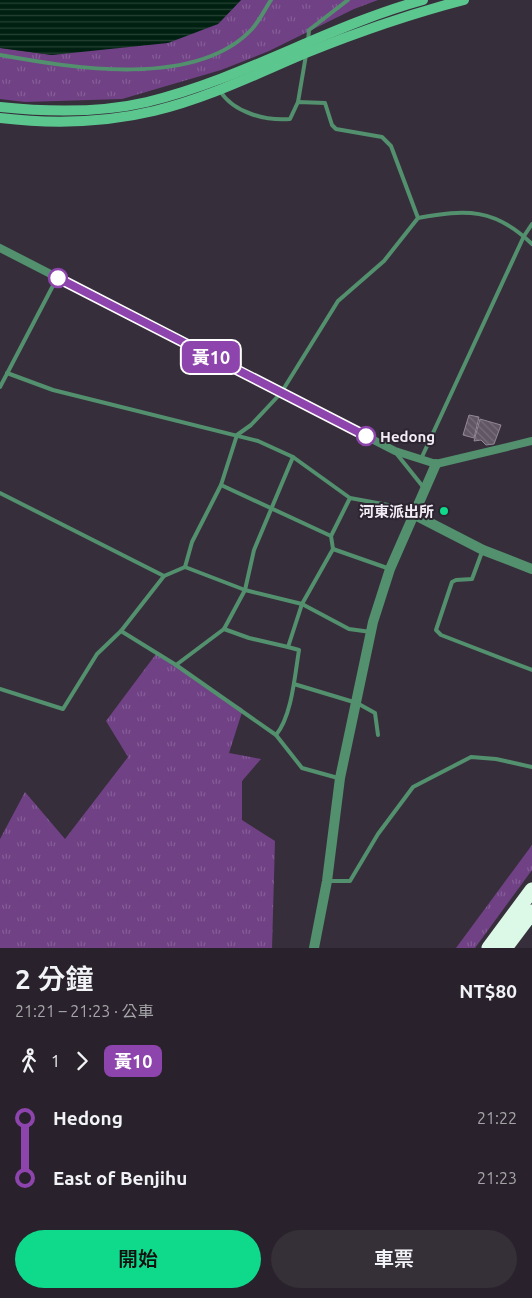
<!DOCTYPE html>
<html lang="zh-TW">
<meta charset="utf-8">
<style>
body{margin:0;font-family:Ubuntu,"Noto Sans TC",sans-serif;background:#352f38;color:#f1f3f6;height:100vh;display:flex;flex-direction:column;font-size:19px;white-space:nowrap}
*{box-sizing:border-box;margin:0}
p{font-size:16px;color:#a5a4a9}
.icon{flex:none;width:28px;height:28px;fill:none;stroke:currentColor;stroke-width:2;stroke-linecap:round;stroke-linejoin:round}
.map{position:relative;height:948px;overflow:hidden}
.sheet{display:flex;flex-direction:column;background:#29222c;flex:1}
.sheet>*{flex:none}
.badge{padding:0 10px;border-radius:8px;font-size:18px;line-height:32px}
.map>.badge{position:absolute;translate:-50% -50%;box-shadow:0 0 0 2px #fff}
.legs{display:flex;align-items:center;gap:8px;height:55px;padding:0 15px;font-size:16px}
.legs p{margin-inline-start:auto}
.summary{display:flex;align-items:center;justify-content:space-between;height:85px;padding:0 15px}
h1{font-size:28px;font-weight:600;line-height:38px}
.primary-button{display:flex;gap:10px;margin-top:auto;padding:10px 15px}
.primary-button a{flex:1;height:58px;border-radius:30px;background:#0fd98a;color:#111;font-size:20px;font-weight:600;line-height:58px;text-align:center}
.primary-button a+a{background:#352f38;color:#f1f3f6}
ul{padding:0 15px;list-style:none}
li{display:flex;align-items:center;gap:18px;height:60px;font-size:19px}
li i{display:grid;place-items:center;width:8px;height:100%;margin:0 6px;background:currentColor}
li i::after{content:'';width:12px;height:12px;margin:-6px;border:4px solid;border-radius:50%;background:#29222c}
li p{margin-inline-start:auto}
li:first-child i{background:linear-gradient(#0000 50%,currentColor 0)}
li:last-child i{background:linear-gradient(currentColor 50%,#0000 0)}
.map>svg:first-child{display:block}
.grass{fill:url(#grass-tufts)}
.water{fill:url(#water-rules)}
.building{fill:url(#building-back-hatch);stroke:#918796}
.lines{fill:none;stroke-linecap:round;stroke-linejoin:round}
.service{stroke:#52906e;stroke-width:4}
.minor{stroke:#52906e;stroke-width:8}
.tertiary{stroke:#52906e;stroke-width:10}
.secondary{stroke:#5cc68f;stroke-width:10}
.motorway{stroke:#dcf8e6;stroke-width:15}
.line-1-casing{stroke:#fff;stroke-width:11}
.line-1{stroke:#8e44ad;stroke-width:8}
.stop-1-dot{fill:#fff;stroke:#8e44ad;stroke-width:2.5}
.poi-dot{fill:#0fd98a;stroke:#2c2430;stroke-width:2}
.labels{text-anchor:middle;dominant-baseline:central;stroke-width:4;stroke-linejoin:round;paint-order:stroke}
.stop-label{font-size:15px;font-weight:bold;fill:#f2ecf5;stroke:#2c2430;text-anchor:start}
.poi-label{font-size:15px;font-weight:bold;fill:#f2ecf5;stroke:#2c2430;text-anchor:end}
</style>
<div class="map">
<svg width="532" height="948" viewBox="0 0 532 948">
<defs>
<pattern id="grass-tufts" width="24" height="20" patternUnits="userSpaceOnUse" patternTransform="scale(1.25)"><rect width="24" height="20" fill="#704185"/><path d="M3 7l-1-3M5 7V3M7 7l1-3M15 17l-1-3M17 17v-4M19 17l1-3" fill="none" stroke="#855d97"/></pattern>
<pattern id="water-rules" width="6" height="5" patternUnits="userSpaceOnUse" patternTransform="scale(1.25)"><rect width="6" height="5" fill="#002111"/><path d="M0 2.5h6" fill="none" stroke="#264134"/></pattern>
<pattern id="building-back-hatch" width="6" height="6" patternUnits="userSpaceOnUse" patternTransform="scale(1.25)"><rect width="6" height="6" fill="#605664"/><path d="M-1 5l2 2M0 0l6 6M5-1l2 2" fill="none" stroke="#776e7b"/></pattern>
</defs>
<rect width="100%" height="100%" fill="#372e3b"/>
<g class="grass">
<polygon points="241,0 378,0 354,9 269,51 221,70 122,99 25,102 0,99 0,48 52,55 218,24"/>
<polygon points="156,654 243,709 229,753 261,759 242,781 242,820 275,841 272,948 0,948 0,839 25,792 65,839 128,757 106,721"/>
<polygon points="532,845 532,870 475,948 456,948"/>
</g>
<polygon class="water" points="0,0 241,0 218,24 168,43 52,55 0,48"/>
<g class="building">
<polygon points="469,415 479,417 474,438 463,435"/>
<polygon points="480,419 501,425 494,444 486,445 481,440 474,441"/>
</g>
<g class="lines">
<g class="service">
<polyline points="308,41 309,30 348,0"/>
<path d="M0 55C72 68 196 89 252 29 260 20 265 9 271 0"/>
<polyline points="298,102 306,55"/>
<path d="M418 218C466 209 495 208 532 244"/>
<polyline points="7,373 53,390 258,441 293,457 350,498 388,505 412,514"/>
<polyline points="0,387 57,278"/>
<polyline points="396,453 424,488"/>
<polyline points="421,459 524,236 532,224"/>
<polyline points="221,485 331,536"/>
<polyline points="0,493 164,576 185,567 245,590 302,604 349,629 371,632"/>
<polyline points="333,549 390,569"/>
<polyline points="482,552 472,579 456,580 452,582 436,630 441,635 532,670"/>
<path d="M185 567 192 542 221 485 237 435 251 425 281 393 338 301 384 261 418 218 391 146 382 137 336 129 332 125 325 103 298 102 290 119C266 121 234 113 220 91"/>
<polyline points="224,629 249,638 288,647"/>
<polyline points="121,631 164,576"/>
<polyline points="176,665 224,629 245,590 254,550 293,457"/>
<polyline points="294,684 357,703 375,713 378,735"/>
<polyline points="0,689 63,709 97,654 121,631 176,665 276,735 302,768 338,778"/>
<path d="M276 735C292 716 295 674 299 650L288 647 302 604 333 549 331 536 350 498"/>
<polyline points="327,881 350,881 378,834 413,787 471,757 496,759 532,767"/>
</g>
<polyline class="minor" points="0,248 395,451 436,464 532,441"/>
<g class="tertiary">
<polyline points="413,514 483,550 532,569"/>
<polyline points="314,948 327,881 340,778 373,622 390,569 436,464"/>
</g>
<g class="secondary">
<path d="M0 107C48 112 100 113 147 102 243 79 328 26 423 0"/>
<path d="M0 118C51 124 104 123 154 111 208 98 256 74 306 53 358 32 410 14 464 0"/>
</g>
<g class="motorway">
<polyline points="489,948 532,890"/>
<polyline points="505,948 532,912"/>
</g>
</g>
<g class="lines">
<defs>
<polyline id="line-1" points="58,278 366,436"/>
</defs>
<use href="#line-1" class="line-1-casing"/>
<use href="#line-1" class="line-1"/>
</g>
<g class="stop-1-dot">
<circle cx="58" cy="278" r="9"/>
<circle cx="366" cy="436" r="9"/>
</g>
<circle class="poi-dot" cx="444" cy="511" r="5"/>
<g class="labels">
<g class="stop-label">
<text x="380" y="436">Hedong</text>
</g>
<g class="poi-label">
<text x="434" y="511">河東派出所</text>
</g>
</g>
</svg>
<b class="badge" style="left:211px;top:357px;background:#8e44ad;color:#fff">黃10</b>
</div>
<section class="sheet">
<div class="summary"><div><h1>2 分鐘</h1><p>21:21 – 21:23 · 公車</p></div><b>NT$80</b></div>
<div class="legs"><svg class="icon" aria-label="walk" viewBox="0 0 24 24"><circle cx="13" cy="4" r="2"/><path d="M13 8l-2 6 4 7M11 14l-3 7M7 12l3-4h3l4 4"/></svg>1<svg class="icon" aria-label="forward" viewBox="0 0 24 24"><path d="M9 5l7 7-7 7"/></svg><b class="badge" style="background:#8e44ad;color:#fff">黃10</b></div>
<ul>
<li><i style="color:#8e44ad"></i><b>Hedong</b><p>21:22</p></li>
<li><i style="color:#8e44ad"></i><b>East of Benjihu</b><p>21:23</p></li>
</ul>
<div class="primary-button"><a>開始</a><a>車票</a></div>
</section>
